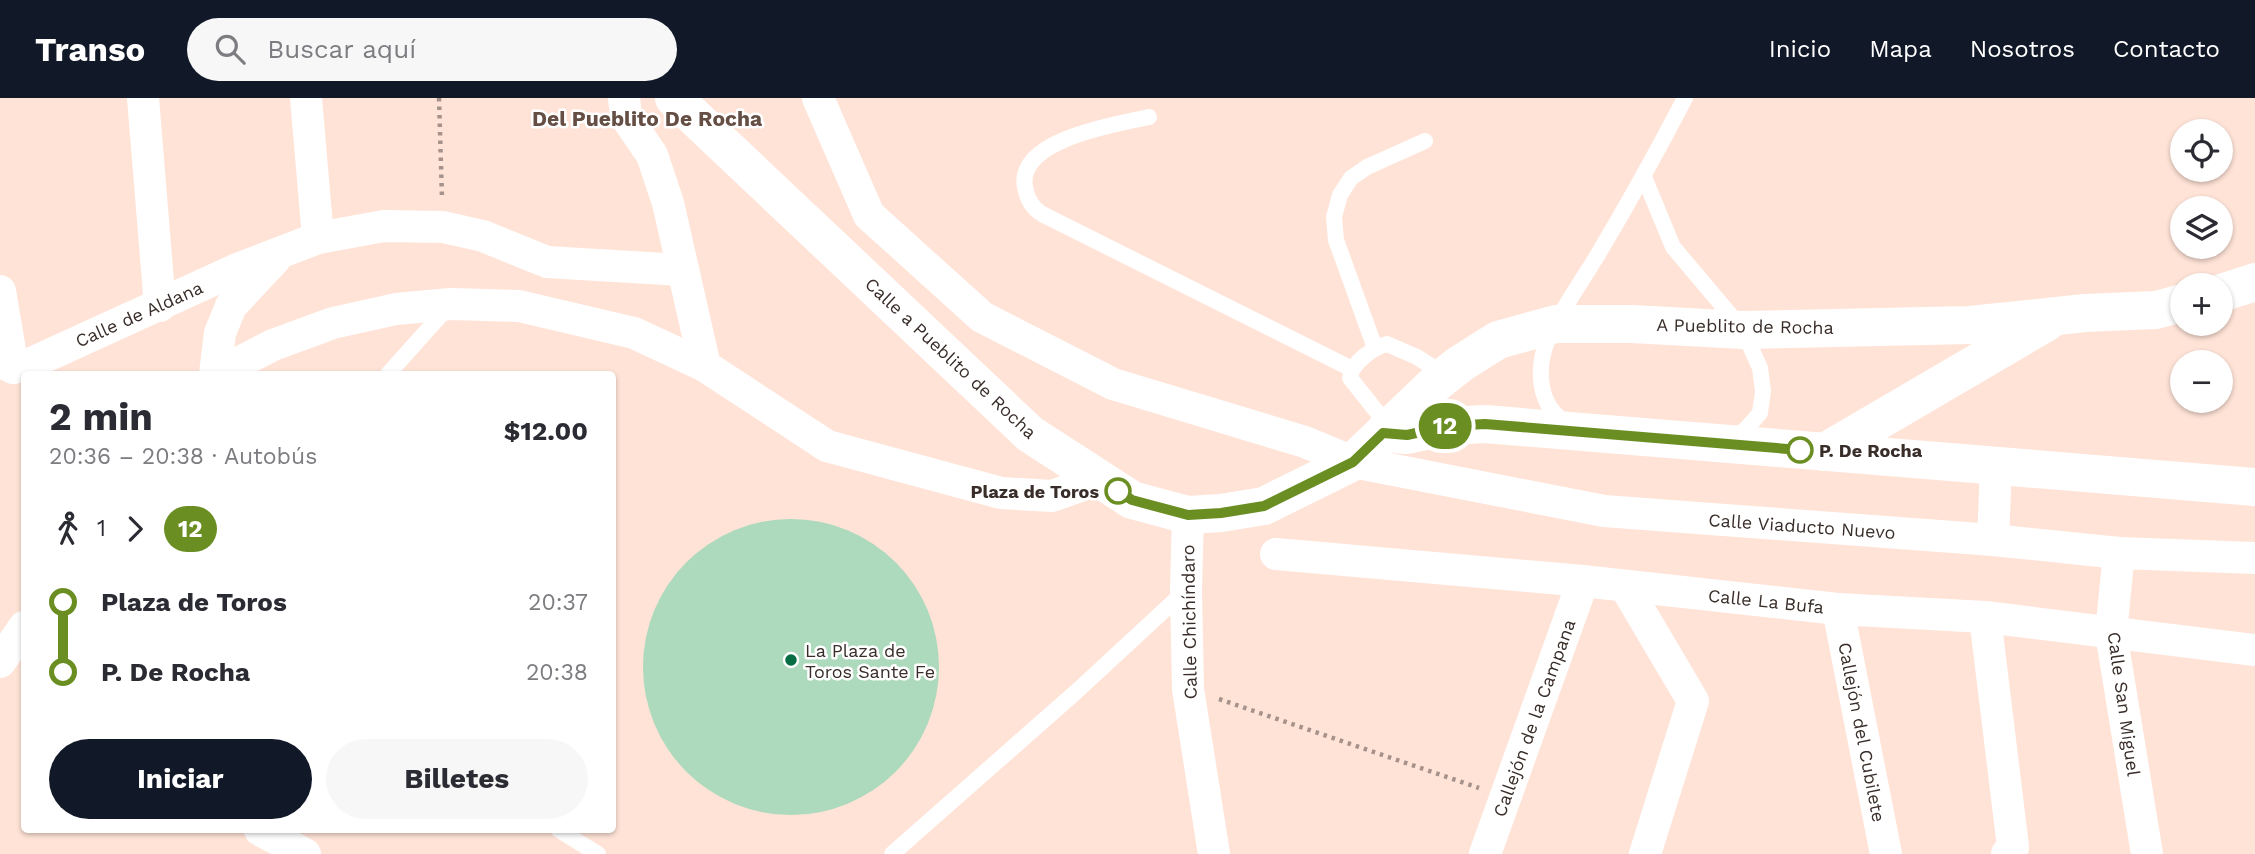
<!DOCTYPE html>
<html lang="es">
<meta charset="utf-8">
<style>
body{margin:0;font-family:"Work Sans",sans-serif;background:#f7f7f7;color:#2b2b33;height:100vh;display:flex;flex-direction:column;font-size:26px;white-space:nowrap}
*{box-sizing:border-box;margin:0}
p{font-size:23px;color:#7c7c81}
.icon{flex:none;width:38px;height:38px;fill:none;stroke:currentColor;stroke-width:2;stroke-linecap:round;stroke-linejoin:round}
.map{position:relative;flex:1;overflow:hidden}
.drawer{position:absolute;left:21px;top:273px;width:595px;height:462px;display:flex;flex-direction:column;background:#fff;border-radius:7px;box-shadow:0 2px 5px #0004}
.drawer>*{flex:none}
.badge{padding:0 14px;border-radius:23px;font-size:24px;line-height:46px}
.buttons{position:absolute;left:2170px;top:21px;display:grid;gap:14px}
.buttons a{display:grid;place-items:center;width:63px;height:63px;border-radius:50%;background:#fff;box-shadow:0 2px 5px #0004;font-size:35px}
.map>.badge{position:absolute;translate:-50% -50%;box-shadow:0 0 0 4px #fff}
.legs{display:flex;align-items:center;gap:10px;height:77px;padding:0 28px;font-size:23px}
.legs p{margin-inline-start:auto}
.head{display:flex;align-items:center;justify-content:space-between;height:119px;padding:0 28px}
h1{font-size:38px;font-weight:700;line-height:52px}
.action{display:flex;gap:14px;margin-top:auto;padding:14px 28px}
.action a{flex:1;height:80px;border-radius:42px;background:#111827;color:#fff;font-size:28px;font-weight:700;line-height:80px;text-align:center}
.action a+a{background:#f7f7f7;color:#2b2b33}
ul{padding:0 28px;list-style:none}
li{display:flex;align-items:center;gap:24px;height:70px;font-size:26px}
li i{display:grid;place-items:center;width:10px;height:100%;margin:0 9px;background:currentColor}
li i::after{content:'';width:18px;height:18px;margin:-9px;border:5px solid;border-radius:50%;background:#fff}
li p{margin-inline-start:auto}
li:first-child i{background:linear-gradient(#0000 50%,currentColor 0)}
li:last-child i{background:linear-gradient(currentColor 50%,#0000 0)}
header{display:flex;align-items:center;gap:42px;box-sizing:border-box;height:98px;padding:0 35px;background:#111827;color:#fff}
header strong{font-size:33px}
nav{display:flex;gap:38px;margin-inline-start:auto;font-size:24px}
.search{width:490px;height:63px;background:#f7f7f7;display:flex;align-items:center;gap:18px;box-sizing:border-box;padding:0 24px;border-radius:38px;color:#7c7c81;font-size:26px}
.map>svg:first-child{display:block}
.green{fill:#add9bc}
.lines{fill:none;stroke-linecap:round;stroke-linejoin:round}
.path{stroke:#a6928a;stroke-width:4.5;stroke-dasharray:3.5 5;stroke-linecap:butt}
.service{stroke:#fff;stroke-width:16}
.minor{stroke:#fff;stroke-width:32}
.tertiary{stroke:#fff;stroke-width:38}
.line-1-casing{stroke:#fff;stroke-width:16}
.line-1{stroke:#6b8e23;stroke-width:10}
.stop-1-dot{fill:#fff;stroke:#6b8e23;stroke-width:3.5}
.poi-dot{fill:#046d44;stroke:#fff;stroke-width:2.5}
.labels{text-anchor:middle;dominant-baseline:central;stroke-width:5;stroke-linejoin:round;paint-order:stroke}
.street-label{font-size:18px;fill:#382d29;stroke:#fff}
.stop-label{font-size:18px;font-weight:bold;fill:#382d29;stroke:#fff;text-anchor:start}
.poi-label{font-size:18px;fill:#382d29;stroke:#fff;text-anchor:start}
.quarter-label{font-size:21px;font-weight:bold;fill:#654e44;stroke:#fff}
</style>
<header>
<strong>Transo</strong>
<div class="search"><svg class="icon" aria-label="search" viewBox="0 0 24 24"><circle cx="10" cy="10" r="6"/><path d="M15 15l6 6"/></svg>Buscar aquí</div>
<nav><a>Inicio</a><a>Mapa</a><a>Nosotros</a><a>Contacto</a></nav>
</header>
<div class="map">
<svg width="2255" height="756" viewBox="0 0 2255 756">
<rect width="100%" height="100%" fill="#ffe3d7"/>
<circle class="green" cx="791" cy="569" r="148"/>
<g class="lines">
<g class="path">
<polyline points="439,0 442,100"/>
<polyline points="1219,601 1479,690"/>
</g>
<g class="service">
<path d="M1149 19C1118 26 1016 41 1025 89 1027 100 1032 110 1042 116L1352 271"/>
<polyline points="1644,79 1673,149 1743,232 1760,270 1763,293 1760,315 1746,331 1733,340"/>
<polyline points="1375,250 1336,142 1334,119 1340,97 1351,80 1367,69 1425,43"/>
<polyline points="388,276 449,208"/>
<path d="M1568 325C1537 310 1536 269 1548 241 1559 215 1582 183 1597 158 1628 106 1657 54 1685 0"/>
<path d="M1389 329 1350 280C1351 265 1374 249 1387 246L1417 259 1445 277"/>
<polyline points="559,732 598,756"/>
<polyline points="892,756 1077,593 1184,494"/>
</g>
<g class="minor">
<polyline points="143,0 160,208"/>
<polyline points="306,0 318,140"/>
<polyline points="624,0 626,19 652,57 668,105 705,268 827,348 1001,395 1052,398 1100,381"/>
<polyline points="818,0 869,117 982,219 1113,286 1305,344 1353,364 1604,413 1993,442 2119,455 2255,460"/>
<polyline points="0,193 13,270"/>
<polyline points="0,263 13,270 25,268 235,172 318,140 384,128 443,129 483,138 547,164 682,172"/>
<polyline points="215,276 220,235 231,208 275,161"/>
<polyline points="217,276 273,247 333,225 396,211 451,206 519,208 634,235 705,268"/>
<polyline points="1188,417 1186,492 1188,591 1214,756"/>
<polyline points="1993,442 1996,368"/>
<polyline points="2119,455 2111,535 2147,756"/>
<polyline points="1276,456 1583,483 1838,511 1985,519 2255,552"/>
<polyline points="1625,488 1693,603 1645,756"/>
<polyline points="1838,511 1886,756"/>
<polyline points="1985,519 2013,749 2007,756"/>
<polyline points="0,564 24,529"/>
<polyline points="260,732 305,756"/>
<polyline points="1485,756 1583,483"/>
</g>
<g class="tertiary">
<polyline points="674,0 1030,336 1132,402 1188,417 1221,415 1264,408 1353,364 1436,285 1460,266 1498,242 1556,226 1632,226 1743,232 1970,227 2085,215 2156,212 2182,205"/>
<polyline points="2221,195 2255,184"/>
<polyline points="1383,335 1407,337 1448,328 1485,326 2255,389"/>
<polyline points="1825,354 2047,224"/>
</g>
</g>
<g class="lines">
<defs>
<polyline id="line-1" points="1118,393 1132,402 1188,417 1221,415 1264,408 1353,364 1383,335 1407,337 1448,328 1485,326 1800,352"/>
</defs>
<use href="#line-1" class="line-1-casing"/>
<use href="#line-1" class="line-1"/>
</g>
<g class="stop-1-dot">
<circle cx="1800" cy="352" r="12"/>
<circle cx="1118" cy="393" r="12"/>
</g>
<circle class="poi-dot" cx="791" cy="562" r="7"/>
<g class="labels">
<g class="street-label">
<text transform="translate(139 216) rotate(-24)">Calle de Aldana</text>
<text transform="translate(1745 228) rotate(1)">A Pueblito de Rocha</text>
<text transform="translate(951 260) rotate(43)">Calle a Pueblito de Rocha</text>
<text transform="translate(1802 428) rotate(4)">Calle Viaducto Nuevo</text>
<text transform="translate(1766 503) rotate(6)">Calle La Bufa</text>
<text transform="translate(1189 524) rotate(-91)">Calle Chichíndaro</text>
<text transform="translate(2124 606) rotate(82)">Calle San Miguel</text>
<text transform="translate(1534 620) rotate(-70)">Callejón de la Campana</text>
<text transform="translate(1862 634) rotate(79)">Callejón del Cubilete</text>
</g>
<g class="stop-label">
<text x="1819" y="352">P. De Rocha</text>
<text x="1099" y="393" text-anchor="end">Plaza de Toros</text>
</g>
<g class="poi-label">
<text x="805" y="552">La Plaza de<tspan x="805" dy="21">Toros Sante Fe</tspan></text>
</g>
<g class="quarter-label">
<text x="647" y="20">Del Pueblito De Rocha</text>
</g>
</g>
</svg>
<div class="buttons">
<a><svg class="icon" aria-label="locate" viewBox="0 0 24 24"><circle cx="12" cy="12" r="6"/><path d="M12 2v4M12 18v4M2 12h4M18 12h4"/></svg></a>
<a><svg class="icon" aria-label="layers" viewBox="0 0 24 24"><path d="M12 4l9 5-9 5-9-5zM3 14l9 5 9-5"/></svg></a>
<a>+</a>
<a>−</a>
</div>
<b class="badge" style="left:1445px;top:328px;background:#6b8e23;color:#fff">12</b>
<section class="drawer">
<div class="head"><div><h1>2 min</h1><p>20:36 – 20:38 · Autobús</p></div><b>$12.00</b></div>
<div class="legs"><svg class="icon" aria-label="walk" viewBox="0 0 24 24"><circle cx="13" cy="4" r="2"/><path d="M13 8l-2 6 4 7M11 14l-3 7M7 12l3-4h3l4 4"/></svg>1<svg class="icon" aria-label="forward" viewBox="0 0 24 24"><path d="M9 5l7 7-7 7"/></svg><b class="badge" style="background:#6b8e23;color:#fff">12</b></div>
<ul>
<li><i style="color:#6b8e23"></i><b>Plaza de Toros</b><p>20:37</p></li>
<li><i style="color:#6b8e23"></i><b>P. De Rocha</b><p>20:38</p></li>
</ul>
<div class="action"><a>Iniciar</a><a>Billetes</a></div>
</section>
</div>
